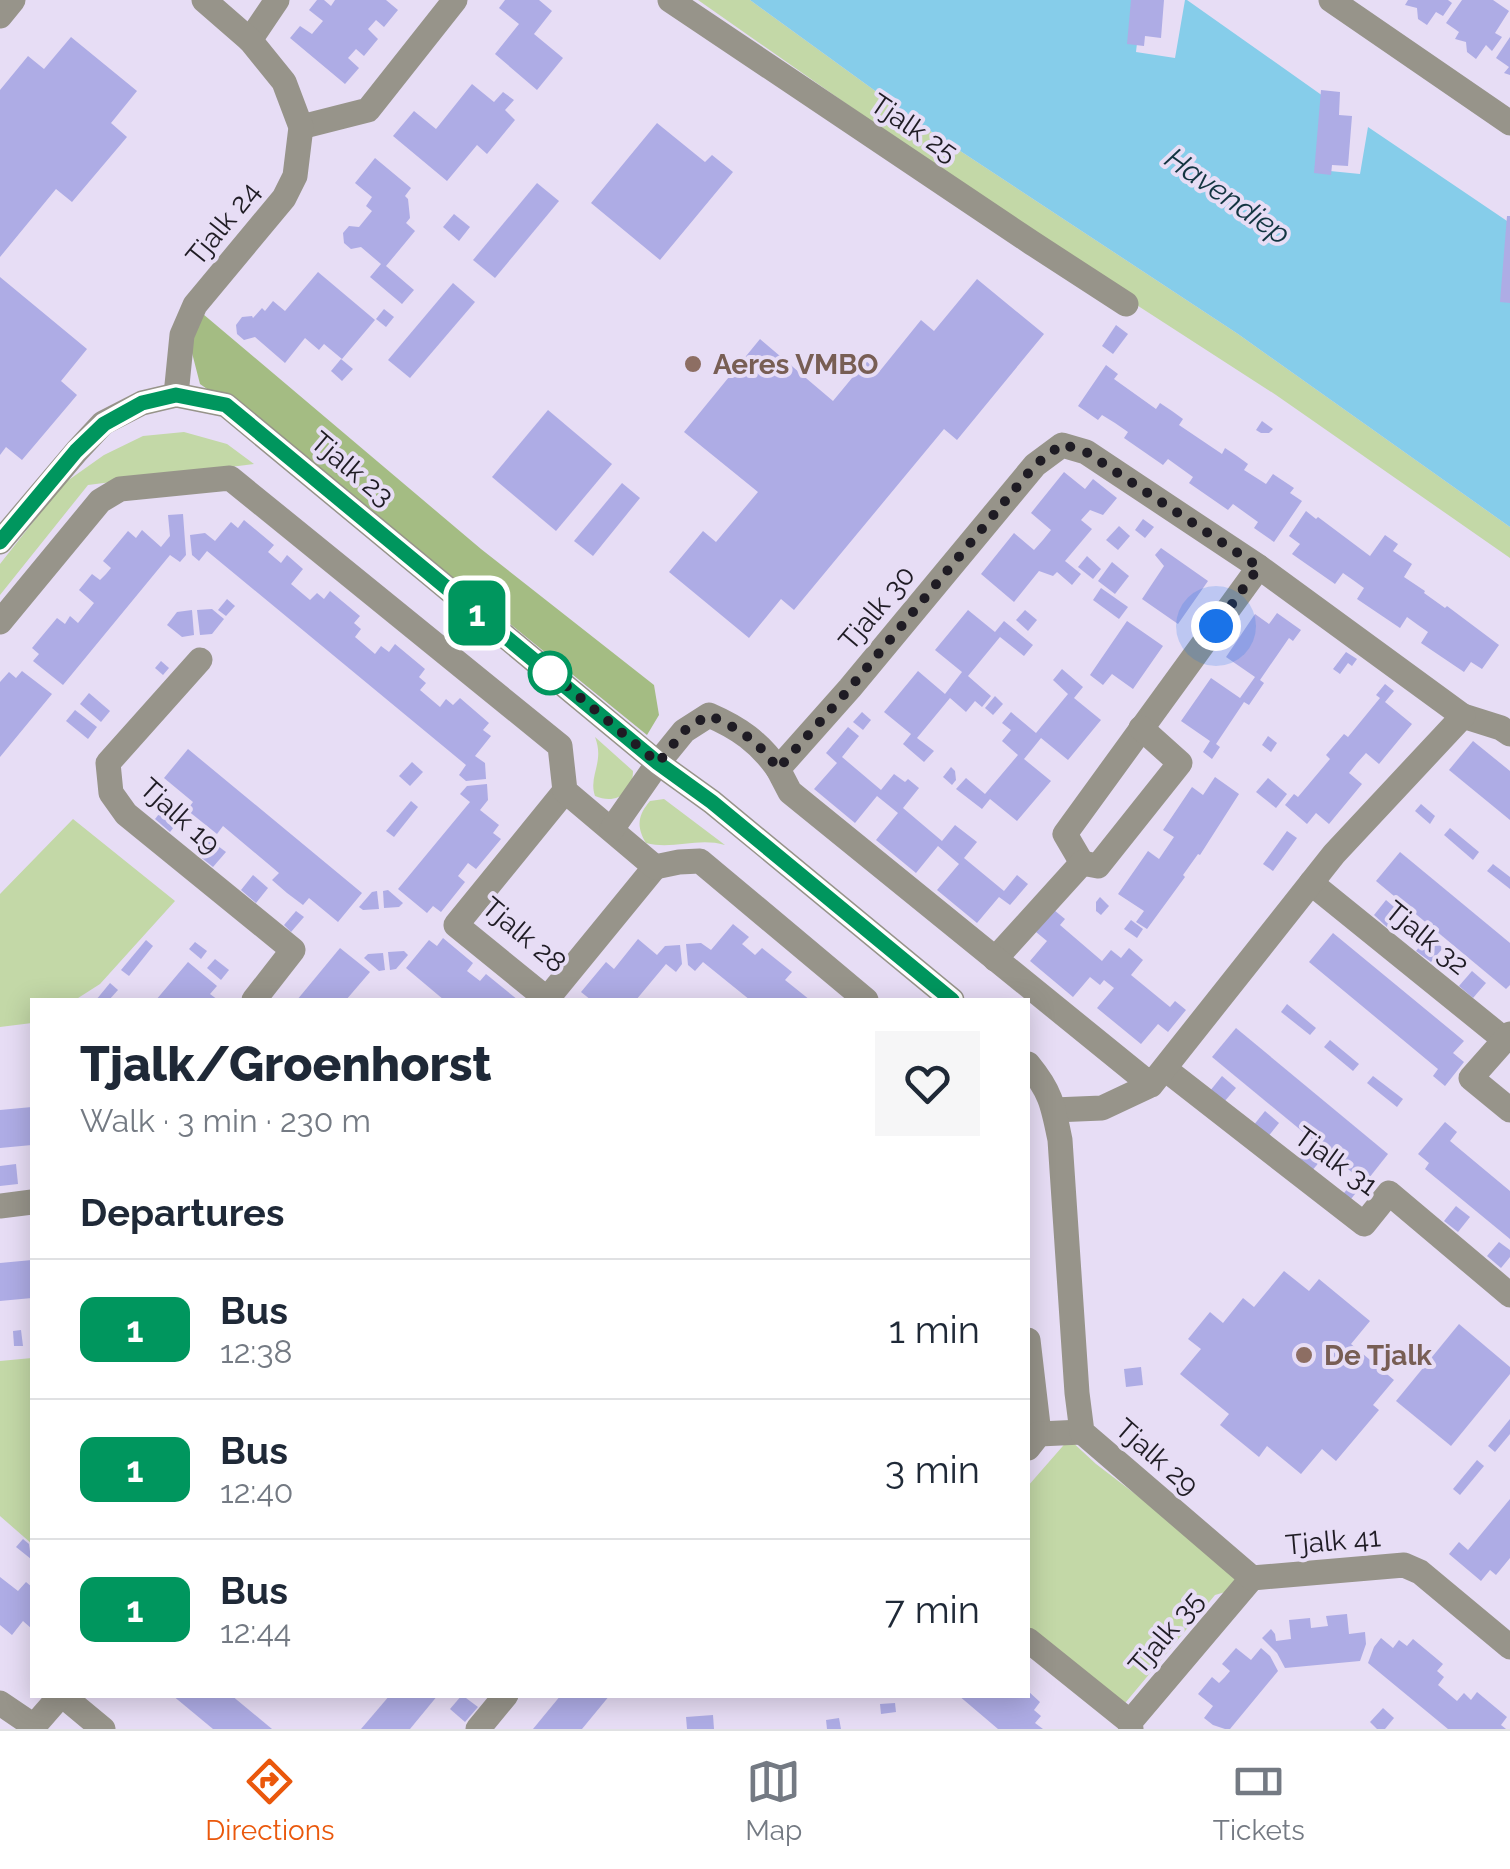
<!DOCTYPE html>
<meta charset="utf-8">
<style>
body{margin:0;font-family:Raleway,sans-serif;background:#f6f6f7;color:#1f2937;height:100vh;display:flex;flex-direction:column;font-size:38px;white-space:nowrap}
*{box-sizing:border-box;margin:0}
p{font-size:32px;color:#747a83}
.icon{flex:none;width:55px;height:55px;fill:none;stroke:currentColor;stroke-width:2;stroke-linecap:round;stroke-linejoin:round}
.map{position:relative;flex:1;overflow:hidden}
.side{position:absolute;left:30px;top:998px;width:1000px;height:700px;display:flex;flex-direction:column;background:#fff;border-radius:0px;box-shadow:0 5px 25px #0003}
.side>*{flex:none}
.badge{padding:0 20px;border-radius:15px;font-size:35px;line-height:65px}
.you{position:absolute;width:50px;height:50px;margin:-25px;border:8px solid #fff;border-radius:50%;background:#1a73e8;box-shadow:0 0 0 15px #1a73e833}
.map>.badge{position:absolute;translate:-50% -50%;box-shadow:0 0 0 5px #fff}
h2{padding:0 50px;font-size:38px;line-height:90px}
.round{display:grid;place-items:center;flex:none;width:105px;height:105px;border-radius:0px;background:#f6f6f7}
.summary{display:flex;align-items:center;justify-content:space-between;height:170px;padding:0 50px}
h1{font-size:48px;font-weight:800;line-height:75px}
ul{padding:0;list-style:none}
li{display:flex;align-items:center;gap:30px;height:140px;padding:0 50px;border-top:2px solid #e0e1e3}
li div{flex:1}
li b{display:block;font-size:38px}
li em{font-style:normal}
li .badge{min-width:110px;font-weight:700;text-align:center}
.tab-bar{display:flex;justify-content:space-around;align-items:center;height:140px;border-top:2px solid #e0e1e3;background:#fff;font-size:28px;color:#747a83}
.tab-bar a{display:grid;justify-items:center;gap:5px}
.tab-bar .on{color:#ea580c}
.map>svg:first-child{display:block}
.green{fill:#c3d8a7}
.forest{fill:#a4bc83}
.water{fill:#86cdea}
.building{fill:#aeace5}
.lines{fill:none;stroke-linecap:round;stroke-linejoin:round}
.pedestrian{stroke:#97948a;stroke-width:25}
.minor{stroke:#97948a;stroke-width:25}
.tertiary{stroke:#97948a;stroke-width:25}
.line-casing{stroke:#fff;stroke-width:22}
.line{stroke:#00965e;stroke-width:15}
.walk{stroke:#1f1c24;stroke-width:10;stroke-dasharray:0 18}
.education-dot{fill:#8d6e63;stroke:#e7ddf5;stroke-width:4}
.stop-dot{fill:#fff;stroke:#00965e;stroke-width:5}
.labels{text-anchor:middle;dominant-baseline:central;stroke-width:8;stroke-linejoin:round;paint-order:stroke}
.street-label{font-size:28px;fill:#1f1c24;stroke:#e7ddf5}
.education-label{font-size:28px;font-weight:bold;fill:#785e54;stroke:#e7ddf5;text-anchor:start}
.water-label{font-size:30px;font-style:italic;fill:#133541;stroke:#e7ddf5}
</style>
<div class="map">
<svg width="1510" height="1729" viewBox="0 0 1510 1729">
<rect width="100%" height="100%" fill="#e7ddf5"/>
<g class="green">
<polygon points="698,0 750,0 936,135 1238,334 1510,527 1510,558 1276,395 1098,280"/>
<polygon points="184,432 227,444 254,464 88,485 0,595 0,564 63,484 104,455 143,436"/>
<path d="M595 737 633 771C633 793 616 805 595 796 588 775 605 763 595 737Z"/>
<path d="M664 799 725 845C698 837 673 850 646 843 636 826 638 815 650 801Z"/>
<polygon points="73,819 175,901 100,984 75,1000 32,1000 32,1023 0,1027 0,894"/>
<polygon points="32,1358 32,1544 0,1516 0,1361"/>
<polygon points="1069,1439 1096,1464 1253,1584 1215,1595 1116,1714 1028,1639 1028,1486"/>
</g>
<polygon class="forest" points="203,314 481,549 654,685 659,715 647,735 312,463 200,384 191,349 195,329"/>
<polygon class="water" points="750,0 1142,0 1136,52 1175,58 1185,0 1187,0 1330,101 1320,170 1360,174 1368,127 1510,223 1510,527 1238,334 936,135"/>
<g class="building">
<polygon points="317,0 324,0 331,6 335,0 386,0 398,10 384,27 376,20 368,29 378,39 364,56 356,49 348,58 359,68 345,84 290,38 300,26 312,34 323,21 309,10"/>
<polygon points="505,0 539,0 552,11 534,34 563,58 537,90 495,54 519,24 499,8"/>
<polygon points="1131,0 1164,0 1161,38 1145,36 1144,46 1127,44"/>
<polygon points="1408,0 1448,0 1452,3 1443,16 1436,12 1427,25 1418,19 1417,8 1405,5"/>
<polygon points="1462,0 1493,0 1509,11 1495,33 1502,37 1492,51 1486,45 1476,59 1467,52 1466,42 1455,39 1459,32 1446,23"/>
<polygon points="71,37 137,91 111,123 127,137 72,202 56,189 0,257 0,90 28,56 44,69"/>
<polygon points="1510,37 1510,75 1504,73 1509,67 1496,58"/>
<polygon points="472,84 494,102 503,92 514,100 505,110 515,120 487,154 477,145 447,181 393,136 414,111 436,129"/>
<polygon points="1321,90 1340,92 1339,115 1352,116 1348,166 1332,165 1331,175 1314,173"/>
<polygon points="657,123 705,162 712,155 733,172 660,260 591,203"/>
<polygon points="375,158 411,188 405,196 408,199 410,218 406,223 415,231 386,266 414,290 402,304 370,277 381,264 361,247 351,249 344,243 343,233 349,226 359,227 372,211 366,206 372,197 355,183"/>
<polygon points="537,183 559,201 495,278 473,260"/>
<polygon points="454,214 470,227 459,241 443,227"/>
<polygon points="1507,216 1510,216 1510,303 1500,302"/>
<polygon points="318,272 375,320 342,359 324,344 319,350 305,338 285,363 255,337 244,340 237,334 236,325 242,317 252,316 253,318 262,308 265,311 273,301 285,311"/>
<polygon points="0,277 87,349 61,381 77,395 22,460 6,447 0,455"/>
<polygon points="977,279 1044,334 957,440 944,429 794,610 781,599 749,638 669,572 703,531 716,542 758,492 684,432 760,339 833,401 866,361 879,372 921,320 934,331"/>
<polygon points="453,283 475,302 410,378 388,360"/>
<polygon points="384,309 394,317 386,327 376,319"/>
<polygon points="1116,325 1128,334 1113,354 1102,346"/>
<polygon points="341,359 353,369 342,381 331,371"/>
<polygon points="1106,365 1118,374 1114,379 1156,409 1160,403 1172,411 1183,419 1179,425 1222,454 1225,448 1237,456 1248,464 1244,470 1266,484 1273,474 1294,488 1290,493 1302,501 1274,542 1254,528 1258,522 1233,504 1228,510 1189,483 1193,477 1168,459 1163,465 1124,438 1128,432 1115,423 1102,415 1098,420 1078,406"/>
<polygon points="548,410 612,464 556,531 492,477"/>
<polygon points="1262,421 1273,429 1269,433 1261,433 1256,430"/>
<polygon points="1064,472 1085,489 1093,479 1117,498 1103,515 1090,510 1081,520 1092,529 1065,561 1081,574 1072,585 1057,572 1053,576 1039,571 1014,602 981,574 1014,533 1034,550 1043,540 1051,530 1031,513"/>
<polygon points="622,483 640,498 593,556 574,541"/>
<polygon points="1306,511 1316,519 1318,517 1370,556 1385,535 1398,544 1393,551 1412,564 1404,577 1425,591 1424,593 1445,608 1447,606 1499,645 1482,669 1471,662 1464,672 1421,643 1428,632 1418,625 1407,617 1400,628 1357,599 1364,588 1353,580 1343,573 1335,584 1292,554 1300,544 1289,536"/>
<polygon points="183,514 186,555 180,562 170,555 63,685 33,661 39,654 32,648 57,618 65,624 70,616 78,623 94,603 79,590 92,574 100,580 106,574 111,568 103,561 128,531 136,538 142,530 161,547 170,536 168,515"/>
<polygon points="1143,519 1154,527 1145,538 1135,530"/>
<polygon points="244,520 274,545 268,552 275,558 281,563 287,555 303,569 291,584 310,600 317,593 324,599 330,591 360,616 354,623 361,629 355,637 375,654 381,646 389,652 395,644 425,669 419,677 426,683 420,690 440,707 446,699 453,705 460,698 489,723 483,730 491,736 475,756 485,763 486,779 466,781 459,775 466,765 207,551 199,561 192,555 190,535 205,533 215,541 231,522 238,528"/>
<polygon points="1119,526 1130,536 1118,550 1106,540"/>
<polygon points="1161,548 1208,581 1178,624 1142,599 1164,566 1155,555"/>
<polygon points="1087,556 1101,569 1093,579 1078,567"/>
<polygon points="1112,562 1129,576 1115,594 1098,581"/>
<polygon points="1101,588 1128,607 1119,619 1093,600"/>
<polygon points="227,599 235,606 226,616 218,610"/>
<polygon points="212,609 224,619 212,634 200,635 197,610"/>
<polygon points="192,610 194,635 182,637 167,625 177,612"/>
<polygon points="968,610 995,632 1004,621 1033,645 1024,656 1000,637 968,676 991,696 982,707 975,701 966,712 950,698 917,738 934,751 924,762 903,744 911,734 884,712 918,671 945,694 962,672 935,650"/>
<polygon points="1025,610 1037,620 1028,631 1016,620"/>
<polygon points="1277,613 1301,630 1293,641 1289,638 1260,680 1264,683 1249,705 1244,702 1216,744 1220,747 1212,759 1203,752 1210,741 1181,721 1211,678 1240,698 1255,677 1226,657 1255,614 1269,624"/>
<polygon points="1127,621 1163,646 1133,689 1112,674 1103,685 1090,675"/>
<polygon points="1346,652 1357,659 1352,666 1348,663 1340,674 1333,669"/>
<polygon points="161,661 169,668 163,675 155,668"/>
<polygon points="1062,669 1083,687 1074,698 1101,720 1068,760 1041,738 1033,748 1024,759 1051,781 1017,821 990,799 982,809 956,789 966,778 985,794 1018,755 1002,741 1011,730 1002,723 1011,712 1036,733 1068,694 1053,680"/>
<polygon points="22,671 52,694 0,757 0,682 9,672 16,678"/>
<polygon points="1385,684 1394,691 1385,702 1412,724 1379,764 1366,753 1357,763 1349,773 1362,784 1329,824 1316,813 1307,824 1285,805 1294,794 1298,797 1330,759 1326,755 1344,734 1348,737 1380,698 1376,695"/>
<polygon points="89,693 110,711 101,722 80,704"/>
<polygon points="995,696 1003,704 993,715 985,708"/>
<polygon points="75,710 97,727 88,739 66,721"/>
<polygon points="862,712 871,720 863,730 853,722"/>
<polygon points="848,727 859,736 842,757 881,790 894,774 905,782 908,779 919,788 903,808 942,841 955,825 977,842 964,858 1004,891 1017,875 1028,884 1010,905 999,897 977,923 937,890 959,864 938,846 916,873 876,840 898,813 877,796 855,823 814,789 837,763 826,753"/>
<polygon points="1268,736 1277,743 1271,752 1262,745"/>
<polygon points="1473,741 1510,771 1510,820 1449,770"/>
<polygon points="188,749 362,893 338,922 309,898 303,905 287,893 272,880 279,873 223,826 217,834 187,810 193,802 164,778"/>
<polygon points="412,762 423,772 410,786 399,776"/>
<polygon points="951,767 955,771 956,780 952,785 943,777"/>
<polygon points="1215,777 1239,794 1200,855 1198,854 1183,875 1185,877 1147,929 1136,922 1144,911 1118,894 1148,851 1159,859 1174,837 1163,830 1192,787 1203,795"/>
<polygon points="1268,778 1287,794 1276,808 1256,792"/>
<polygon points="487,784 488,800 480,810 499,825 493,833 501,839 476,869 468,863 458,876 465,882 441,912 433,906 427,913 398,889 470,802 460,794 467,786"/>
<polygon points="411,801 418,807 394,837 386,831"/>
<polygon points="167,804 182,817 170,832 155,819"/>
<polygon points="1421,804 1435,816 1430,824 1415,811"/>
<polygon points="1450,828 1479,852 1473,860 1444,835"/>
<polygon points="1287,831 1297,838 1273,871 1263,864"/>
<polygon points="210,840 226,852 213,867 198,855"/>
<polygon points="1400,852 1510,943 1510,985 1506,989 1376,881"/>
<polygon points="1493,864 1510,877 1510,889 1487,871"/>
<polygon points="253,875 268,888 256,903 241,890"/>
<polygon points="388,890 403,903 399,907 384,908 383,891"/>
<polygon points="377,891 379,909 363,910 359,907 372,892"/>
<polygon points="1100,897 1109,906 1101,915 1096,911 1096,902"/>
<polygon points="1386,900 1400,912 1387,927 1374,915"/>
<polygon points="1054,910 1065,919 1060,925 1102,961 1111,950 1121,958 1129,948 1143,960 1131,975 1170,1007 1175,1001 1186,1010 1168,1032 1158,1024 1141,1044 1097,1008 1114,988 1104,980 1100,985 1090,977 1073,997 1030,961 1047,941 1036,932"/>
<polygon points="296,911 304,917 291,932 284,925"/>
<polygon points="1131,920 1143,929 1137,938 1124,929"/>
<polygon points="733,924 749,937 742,944 755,955 762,948 792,972 785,980 810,1000 750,1000 703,962 695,971 688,965 686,944 701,943 711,950"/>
<polygon points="1333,933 1464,1041 1453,1053 1464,1062 1445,1086 1433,1076 1438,1069 1309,962"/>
<polygon points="1428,936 1443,948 1431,962 1416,951"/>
<polygon points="443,938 473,963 467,971 480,981 486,974 518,1000 444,1000 406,968 429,940 437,946"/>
<polygon points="638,939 657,955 665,946 680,945 682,964 676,972 666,964 636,1000 591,1000 581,992 606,962 614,969"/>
<polygon points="146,940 153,946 129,976 121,970"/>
<polygon points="195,942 207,951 201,959 189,949"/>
<polygon points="340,948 370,972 346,1000 297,1000"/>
<polygon points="404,951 408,955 396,969 390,970 388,952"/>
<polygon points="383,953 385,970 379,971 364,958 368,954"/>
<polygon points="215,959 229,970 221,980 207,968"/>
<polygon points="188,962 217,986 210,994 218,1000 156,1000"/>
<polygon points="1472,971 1486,983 1473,998 1459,986"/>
<polygon points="110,983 118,990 109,1000 96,1000"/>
<polygon points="1287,1004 1316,1028 1310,1035 1281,1012"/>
<polygon points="1236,1028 1388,1154 1365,1183 1212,1057"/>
<polygon points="1330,1040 1359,1064 1353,1071 1324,1047"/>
<polygon points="1222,1076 1236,1088 1224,1102 1210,1091"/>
<polygon points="1373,1076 1403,1099 1397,1107 1367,1083"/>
<polygon points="32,1107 32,1145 0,1148 0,1110"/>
<polygon points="1265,1111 1279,1123 1267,1138 1253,1126"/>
<polygon points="1445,1122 1457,1132 1450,1141 1510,1191 1510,1239 1425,1169 1429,1163 1418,1154"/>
<polygon points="1308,1147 1322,1159 1310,1173 1296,1162"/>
<polygon points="16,1164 18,1184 0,1186 0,1166"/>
<polygon points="1352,1183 1359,1189 1347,1204 1340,1198"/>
<polygon points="1456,1206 1470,1217 1458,1232 1444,1221"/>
<polygon points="1499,1242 1510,1250 1510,1257 1501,1268 1487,1256"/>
<polygon points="32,1260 32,1298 0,1301 0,1263"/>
<polygon points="1284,1271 1309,1291 1319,1279 1370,1321 1351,1344 1394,1380 1373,1405 1379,1410 1336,1461 1322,1449 1301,1474 1267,1446 1259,1457 1220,1425 1229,1414 1180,1374 1201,1349 1188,1339 1210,1312 1223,1323 1243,1298 1254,1307"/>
<polygon points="1459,1324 1510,1367 1510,1374 1451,1446 1396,1401"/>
<polygon points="21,1330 23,1346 14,1346 13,1331"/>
<polygon points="1141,1367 1143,1385 1126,1387 1124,1369"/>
<polygon points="1510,1419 1510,1434 1495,1452 1488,1446"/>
<polygon points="1477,1460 1484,1466 1460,1495 1453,1489"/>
<polygon points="1510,1499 1510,1558 1496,1575 1490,1570 1481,1581 1449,1554 1459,1542 1468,1550"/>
<polygon points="23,1539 29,1544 31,1559 16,1547"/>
<polygon points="0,1577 18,1591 26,1582 32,1587 32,1629 23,1621 12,1635 0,1625"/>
<polygon points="1347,1614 1349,1634 1365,1632 1366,1644 1360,1661 1285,1668 1277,1653 1262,1638 1271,1629 1275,1634 1276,1641 1291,1639 1289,1620 1310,1618 1311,1628 1328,1626 1326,1616"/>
<polygon points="1381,1638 1393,1648 1399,1640 1407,1646 1413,1639 1443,1664 1437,1671 1444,1677 1438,1685 1457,1701 1464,1693 1471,1700 1477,1692 1507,1717 1501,1725 1506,1729 1448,1729 1368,1663 1374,1647"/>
<polygon points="1236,1648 1251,1660 1261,1648 1270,1656 1278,1671 1230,1729 1225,1729 1213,1725 1204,1718 1213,1706 1198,1694 1212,1677 1219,1683 1225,1677 1230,1671 1222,1664"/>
<polygon points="1028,1691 1040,1702 1034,1710 1041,1716 1035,1723 1043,1729 998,1729 958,1695 1028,1695"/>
<polygon points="172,1695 231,1695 272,1729 213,1729"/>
<polygon points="390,1695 438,1695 410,1729 361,1729"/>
<polygon points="462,1695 478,1707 465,1722 450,1709"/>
<polygon points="561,1695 610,1695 582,1729 533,1729"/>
<polygon points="895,1703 896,1712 881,1714 880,1704"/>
<polygon points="1383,1708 1394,1718 1385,1729 1377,1729 1370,1722"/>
<polygon points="713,1715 714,1729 687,1729 686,1717"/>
<polygon points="839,1718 841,1729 827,1729 826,1720"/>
</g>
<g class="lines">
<g class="pedestrian">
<polyline points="565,791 456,925 547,999 655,867"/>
<polyline points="1028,1640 1130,1722"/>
</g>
<g class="minor">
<polyline points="670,0 1032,243 1126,304"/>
<polyline points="1331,0 1510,123"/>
<polyline points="0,16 13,0"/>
<polyline points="250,40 277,0"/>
<polyline points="301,127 368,110 455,0"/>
<polyline points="176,395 182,335 195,305 284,198 295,176 301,127 284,82 250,40 204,0"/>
<polyline points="0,622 100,501 120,489 230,478 560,746 565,791 655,867 679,862 700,861 866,1000"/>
<polyline points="200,660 108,763 111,793 126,814 293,950 254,1000"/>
<polyline points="1463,716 1501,728 1510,734"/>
<path d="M612 829 658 763 684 731 709 715C739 728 759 742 778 769"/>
<polyline points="1082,863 1065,834 1259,567"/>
<polyline points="1311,883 1505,1040"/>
<polyline points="995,959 1082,863 1098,866 1180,763 1141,728"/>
<polyline points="1510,1034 1471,1078 1510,1110"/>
<polyline points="1165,1069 1364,1224 1389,1193 1510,1295"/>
<polyline points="1054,1110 1102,1108 1151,1085 1334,854 1463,716 1259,567 1086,452 1062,445 1035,465 850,688 778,769 790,792 1151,1085"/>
<polyline points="0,1206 32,1202"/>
<polyline points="1028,1340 1039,1434"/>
<polyline points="1028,1448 1039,1434 1082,1432"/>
<polyline points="62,1695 103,1729"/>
<polyline points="0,1703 34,1726 61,1695"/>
<polyline points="478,1729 506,1695"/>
<polyline points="1131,1729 1130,1722 1252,1578"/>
</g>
<g class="tertiary">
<polyline points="0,542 77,451 103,423 142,403 176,395 226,405 658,763 712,802 952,1000"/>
<path d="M1028 1064C1051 1092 1053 1105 1060 1140L1077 1393 1082 1432 1252 1578 1404 1565 1420 1572 1510 1647"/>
</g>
</g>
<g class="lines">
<defs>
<polyline id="line" points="0,542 76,451 104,424 142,403 176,395 226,405 658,763 712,802 952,1000"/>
</defs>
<use href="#line" class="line-casing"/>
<use href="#line" class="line"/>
<path class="walk" d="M550 673 538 662 658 763 684 731 708 715C739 728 759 742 778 769L850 688 1035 465 1062 444 1086 452 1259 567 1216 626"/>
</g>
<g class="education-dot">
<circle cx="693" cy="364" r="10"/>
<circle cx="1304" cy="1355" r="10"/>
</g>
<circle class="stop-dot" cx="550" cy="673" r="20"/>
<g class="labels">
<g class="street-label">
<text transform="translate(914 128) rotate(34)">Tjalk 25</text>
<text transform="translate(223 224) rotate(-51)">Tjalk 24</text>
<text transform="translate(352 469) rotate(40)">Tjalk 23</text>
<text transform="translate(877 608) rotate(-50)">Tjalk 30</text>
<text transform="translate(180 816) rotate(42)">Tjalk 19</text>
<text transform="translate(524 935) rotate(40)">Tjalk 28</text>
<text transform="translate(1427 938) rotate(39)">Tjalk 32</text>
<text transform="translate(1336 1161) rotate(36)">Tjalk 31</text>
<text transform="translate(1157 1457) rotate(41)">Tjalk 29</text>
<text transform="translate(1333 1541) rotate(-5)">Tjalk 41</text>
<text transform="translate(1166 1633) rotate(-50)">Tjalk 35</text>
</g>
<g class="education-label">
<text x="713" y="364">Aeres VMBO</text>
<text x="1324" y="1355">De Tjalk</text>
</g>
<g class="water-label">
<text transform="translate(1228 196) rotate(35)">Havendiep</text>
</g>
</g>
</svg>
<div class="you" style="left:1216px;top:626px"></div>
<b class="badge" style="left:477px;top:613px;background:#00965e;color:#fff">1</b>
<section class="side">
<div class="summary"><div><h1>Tjalk/Groenhorst</h1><p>Walk · 3 min · 230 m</p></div><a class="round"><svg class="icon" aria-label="heart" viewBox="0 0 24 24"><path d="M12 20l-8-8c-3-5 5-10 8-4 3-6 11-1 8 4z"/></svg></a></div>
<h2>Departures</h2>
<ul>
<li><span class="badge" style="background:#00965e;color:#fff">1</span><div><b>Bus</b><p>12:38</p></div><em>1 min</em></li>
<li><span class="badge" style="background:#00965e;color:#fff">1</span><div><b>Bus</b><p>12:40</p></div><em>3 min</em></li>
<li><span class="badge" style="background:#00965e;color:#fff">1</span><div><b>Bus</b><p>12:44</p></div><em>7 min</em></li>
</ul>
</section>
</div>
<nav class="tab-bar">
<a class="on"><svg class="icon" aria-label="directions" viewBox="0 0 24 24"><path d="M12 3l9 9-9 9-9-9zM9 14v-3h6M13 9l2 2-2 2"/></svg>Directions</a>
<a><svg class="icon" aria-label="map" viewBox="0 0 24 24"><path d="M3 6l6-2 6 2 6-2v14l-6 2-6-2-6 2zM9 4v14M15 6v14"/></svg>Map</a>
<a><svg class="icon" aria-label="tickets" viewBox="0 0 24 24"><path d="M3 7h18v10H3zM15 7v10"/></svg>Tickets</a>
</nav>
